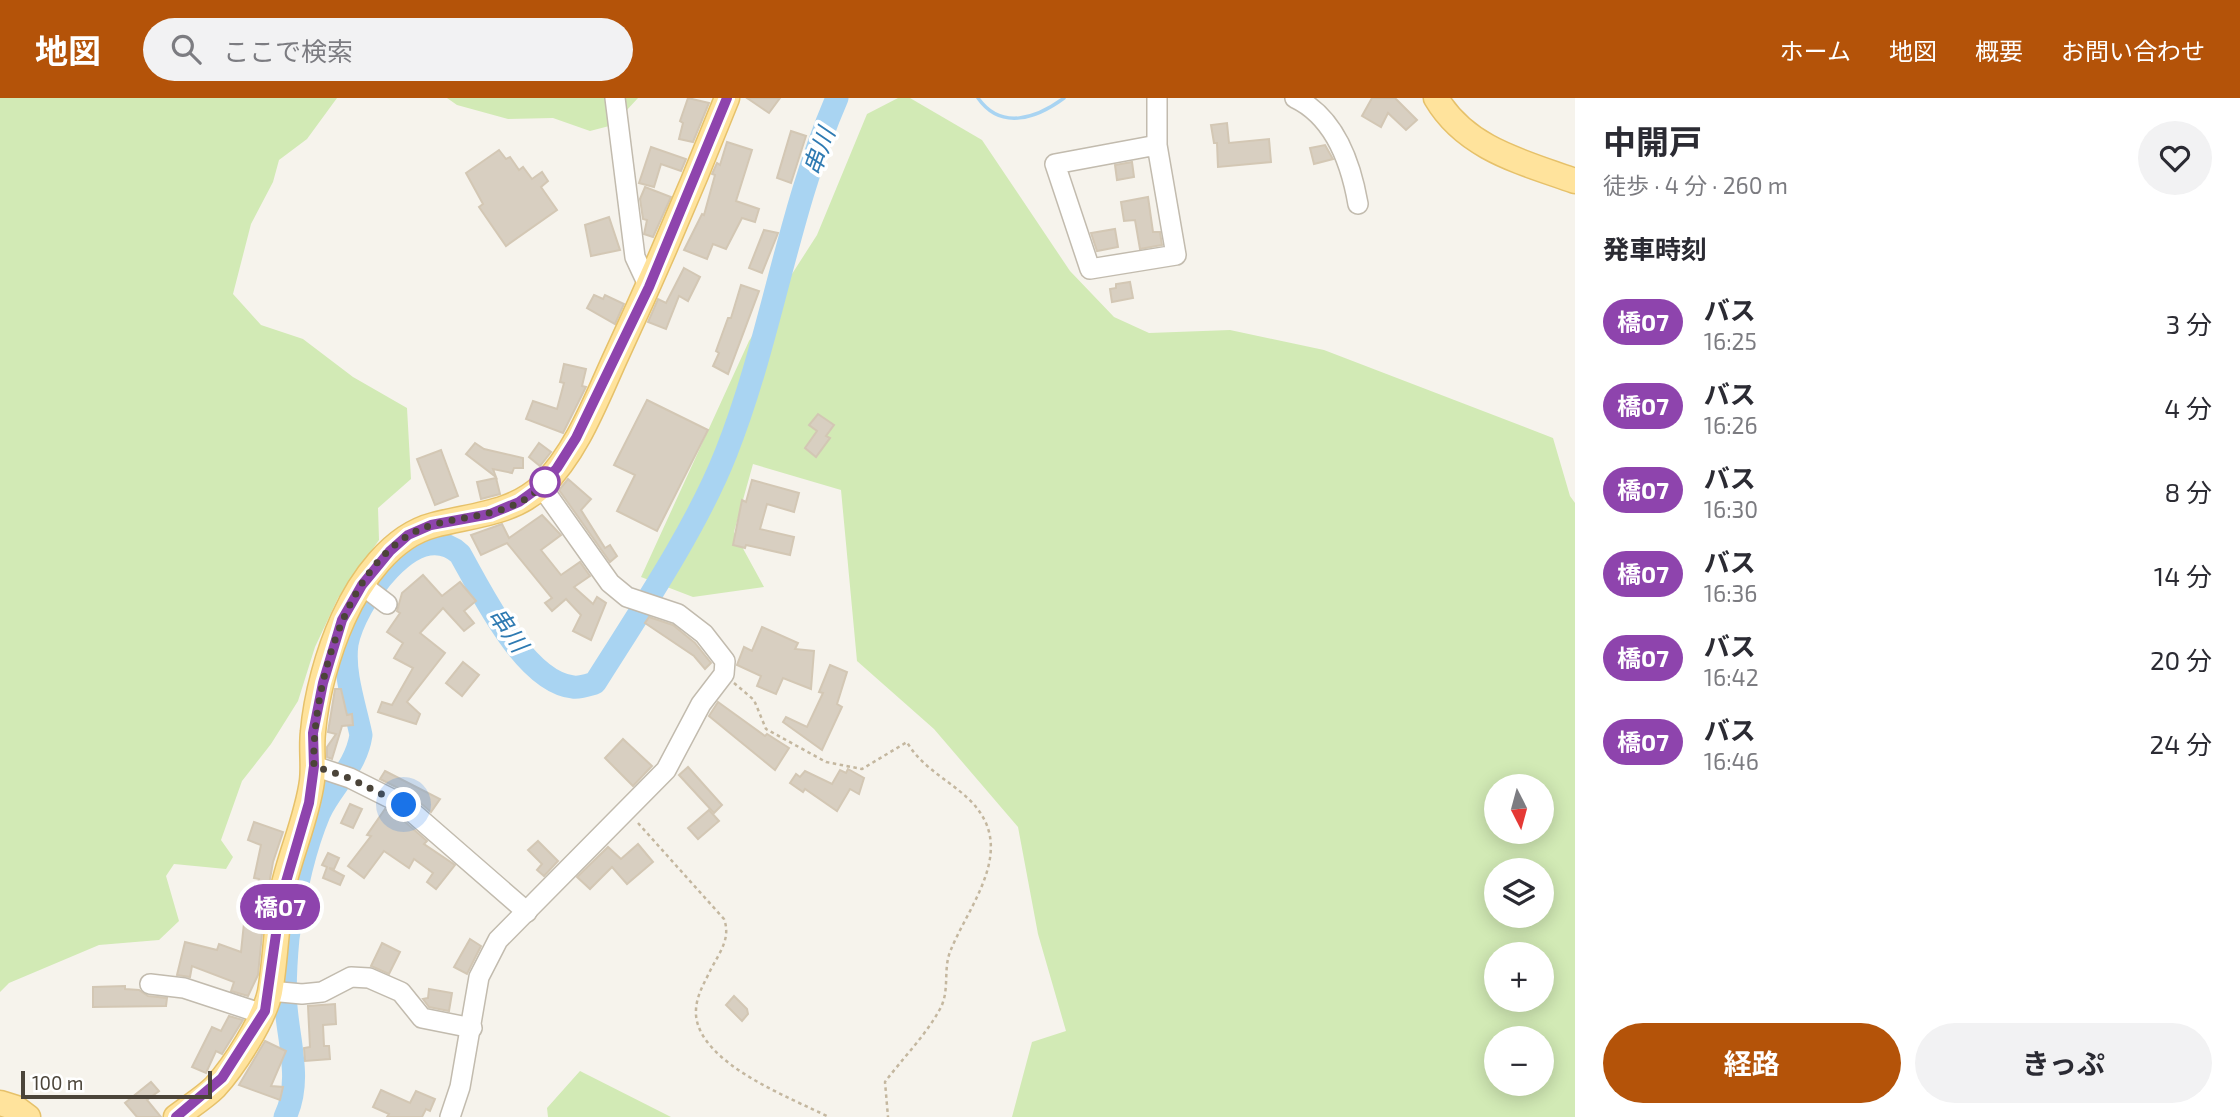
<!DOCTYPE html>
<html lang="ja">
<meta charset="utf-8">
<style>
body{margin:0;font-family:"Exo 2","Noto Sans JP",sans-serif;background:#f2f2f3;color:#2b2b33;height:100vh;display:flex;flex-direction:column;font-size:26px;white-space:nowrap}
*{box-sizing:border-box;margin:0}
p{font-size:23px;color:#7c7c81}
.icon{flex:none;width:38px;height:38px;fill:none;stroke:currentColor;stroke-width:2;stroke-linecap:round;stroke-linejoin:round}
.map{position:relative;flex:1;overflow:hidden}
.drawer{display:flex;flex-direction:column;background:#fff;width:665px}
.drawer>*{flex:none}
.badge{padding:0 14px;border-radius:23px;font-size:24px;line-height:46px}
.needle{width:46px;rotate:174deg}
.buttons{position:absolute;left:1484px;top:676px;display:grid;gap:14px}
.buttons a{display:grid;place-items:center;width:70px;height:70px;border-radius:50%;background:#fff;box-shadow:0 4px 18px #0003;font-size:35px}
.scale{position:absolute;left:21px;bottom:18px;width:191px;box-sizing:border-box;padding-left:7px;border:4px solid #4b4439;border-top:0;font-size:19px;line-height:24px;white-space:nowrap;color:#4b4439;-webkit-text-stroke:5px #fff;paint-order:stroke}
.you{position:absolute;width:35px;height:35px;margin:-18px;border:5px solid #fff;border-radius:50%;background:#1a73e8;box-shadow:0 0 0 10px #1a73e833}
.map>.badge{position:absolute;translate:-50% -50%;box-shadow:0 0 0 4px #fff}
h2{padding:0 28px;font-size:26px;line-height:63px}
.round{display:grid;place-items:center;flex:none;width:74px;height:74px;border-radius:37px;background:#f2f2f3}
.overview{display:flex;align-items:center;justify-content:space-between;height:119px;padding:0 28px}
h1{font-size:33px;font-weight:700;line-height:52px}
.action{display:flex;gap:14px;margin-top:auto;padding:14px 28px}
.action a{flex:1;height:80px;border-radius:42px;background:#b45309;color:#fff;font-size:28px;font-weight:700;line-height:80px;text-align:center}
.action a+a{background:#f2f2f3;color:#2b2b33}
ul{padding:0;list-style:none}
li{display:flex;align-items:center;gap:21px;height:84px;padding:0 28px}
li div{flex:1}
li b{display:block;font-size:26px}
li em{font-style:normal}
li .badge{min-width:77px;font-weight:700;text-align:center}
header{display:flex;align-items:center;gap:42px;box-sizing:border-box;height:98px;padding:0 35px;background:#b45309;color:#fff}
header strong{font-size:33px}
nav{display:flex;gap:38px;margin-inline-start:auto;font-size:24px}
.search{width:490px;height:63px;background:#f2f2f3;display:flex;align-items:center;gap:18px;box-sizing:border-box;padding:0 24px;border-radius:38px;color:#7c7c81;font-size:26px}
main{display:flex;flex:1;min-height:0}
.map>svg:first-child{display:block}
.green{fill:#d2eab5;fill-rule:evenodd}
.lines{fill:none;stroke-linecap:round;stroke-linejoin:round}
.stream{stroke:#a9d4f2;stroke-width:3.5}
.river{stroke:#a9d4f2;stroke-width:23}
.building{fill:#d8cfc1;stroke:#d3c7b4;stroke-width:2}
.minor-casing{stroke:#c2bbae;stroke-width:22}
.major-casing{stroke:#e6c16a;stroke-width:27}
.path{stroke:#c4b79f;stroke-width:2.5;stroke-dasharray:3.5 3.5;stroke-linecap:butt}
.minor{stroke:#fff;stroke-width:19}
.major{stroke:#ffe39c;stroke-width:24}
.line-casing{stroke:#fff;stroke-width:16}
.line{stroke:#8e44ad;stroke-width:10}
.walk{stroke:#4b4439;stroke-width:7;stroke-dasharray:0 12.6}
.stop-dot{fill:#fff;stroke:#8e44ad;stroke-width:3.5}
.labels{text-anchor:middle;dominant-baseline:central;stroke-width:7;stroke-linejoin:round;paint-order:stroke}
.water-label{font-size:24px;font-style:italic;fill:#2e7ab2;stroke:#fff}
</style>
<header>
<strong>地図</strong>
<div class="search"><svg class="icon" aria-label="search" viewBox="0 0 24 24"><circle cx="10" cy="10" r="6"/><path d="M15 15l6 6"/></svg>ここで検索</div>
<nav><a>ホーム</a><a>地図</a><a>概要</a><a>お問い合わせ</a></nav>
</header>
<main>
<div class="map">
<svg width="1575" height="1019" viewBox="0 0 1575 1019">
<rect width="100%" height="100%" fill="#f6f3ec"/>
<g class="green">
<polygon points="0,0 337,0 307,41 279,62 273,84 251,126 233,196 261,227 303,241 353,279 407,310 411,381 378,410 379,442 338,500 315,549 298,603 271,646 242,683 221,742 233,759 226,771 174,766 166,778 179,823 159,842 99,847 9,885 0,894"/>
<polygon points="447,0 638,0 613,27 590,33 553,20 508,21 457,7"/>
<path d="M898 0H910L982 42 1070 173 1114 219 1149 235 1230 232 1324 252 1553 340 1570 398 1575 405V1019H1012L1032 944 1066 933 1038 836 1018 729 934 631 857 563 841 392 753 366 734 434 764 489 693 499 641 479 749 243 817 137 867 16ZM1496 688H1542V733H1496ZM1496 772H1542V817H1496ZM1496 856H1542V901H1496ZM1496 940H1542V985H1496Z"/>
<polygon points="580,973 671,1019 672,1019 548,1019 547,1010"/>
</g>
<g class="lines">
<path class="stream" d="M978 0C1001 33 1037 20 1064 0"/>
<path class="river" d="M285 1019C302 984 289 946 286 909 284 887 286 862 288 840 294 799 303 754 319 716 331 689 356 670 361 637 355 608 343 575 347 546 354 507 415 415 460 456 482 495 525 584 573 589 580 590 588 587 595 585 639 515 696 431 726 355 772 239 787 115 837 0"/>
</g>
<g class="building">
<polygon points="688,0 709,5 693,44 679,41 683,25 680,23"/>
<polygon points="747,0 780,0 769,15"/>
<polygon points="1372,0 1395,0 1417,22 1406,32 1388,15 1381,29 1362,18"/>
<polygon points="1227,25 1229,45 1269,41 1271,64 1218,69 1217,45 1214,45 1211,27"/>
<polygon points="791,33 806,38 791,85 777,80"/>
<polygon points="727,44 752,52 736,103 759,111 755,124 742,120 726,151 713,146 707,161 684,152 702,116 704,117 715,77 712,76 717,65 720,67"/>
<polygon points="1325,47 1333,61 1314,66 1310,50"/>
<polygon points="651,49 686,61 681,73 661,66 654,89 639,85"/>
<polygon points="499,52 506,61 510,59 519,72 523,69 532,81 542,74 548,83 541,89 557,112 506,148 479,109 483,106 466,75"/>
<polygon points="1132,64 1134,79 1117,82 1115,67"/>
<polygon points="645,89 671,99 653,139 644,136 647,122 643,121 640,101"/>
<polygon points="1148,99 1153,134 1160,134 1162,147 1140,151 1135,122 1124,123 1121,104"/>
<polygon points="609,119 620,152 591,158 585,127"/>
<polygon points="1115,131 1118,149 1097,153 1091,135"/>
<polygon points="764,132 778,135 762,175 749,170"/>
<polygon points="684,170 700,179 688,203 679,198 666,231 648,224 658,201 666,205"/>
<polygon points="1130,184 1133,200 1112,204 1110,191 1116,190 1116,186"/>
<polygon points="741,187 759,193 728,276 713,268 719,255 716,253 728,220 731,220"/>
<polygon points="594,197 603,201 605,197 624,206 615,226 587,210"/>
<polygon points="564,266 586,271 582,288 586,289 563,335 526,321 533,303 557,311 564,285 560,284"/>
<polygon points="647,302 708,332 657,433 617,413 635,377 614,367"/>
<polygon points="818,316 834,327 826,338 830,340 816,359 805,350 817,333 809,327"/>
<polygon points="475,345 484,351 523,360 523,370 514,370 512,375 493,371 496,379 466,356"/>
<polygon points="539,345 551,354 540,368 529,359"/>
<polygon points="441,352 458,398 435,407 417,361"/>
<polygon points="496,380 500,396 481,401 477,384"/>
<polygon points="568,381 591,401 581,412 605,450 610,447 617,458 610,464 559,392"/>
<polygon points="752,382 799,395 794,414 767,406 760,431 794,439 790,457 746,447 745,450 733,447 742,402 746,404"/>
<polygon points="542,417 561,437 541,452 561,477 580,464 590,478 574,489 593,506 597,499 606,505 591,542 573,533 581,517 566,501 552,513 545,505 552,500 507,445 481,457 471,437 502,426 509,440"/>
<polygon points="423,477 442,498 460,484 476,503 464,513 474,525 464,533 443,510 420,535 445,555 407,604 420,616 416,626 378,614 382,604 392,607 413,570 394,560 403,545 387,534 400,515 397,513 402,495"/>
<polygon points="649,519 673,527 695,545 711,565 705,571 694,558 645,525"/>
<polygon points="762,529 798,545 795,551 814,553 811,591 783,580 776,596 757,588 761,578 737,567 744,549 752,553"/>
<polygon points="463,564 479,577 462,598 446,585"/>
<polygon points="830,567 847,574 837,606 842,609 822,652 783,624 786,619 807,629 823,595 819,594"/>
<polygon points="335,591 341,591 347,617 352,616 353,627 342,628 332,661 327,659 327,649 336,636 328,634"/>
<polygon points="718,604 765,638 767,636 789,650 775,672 709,618"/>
<polygon points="623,641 652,668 633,688 605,660"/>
<polygon points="688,669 722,707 714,715 679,677"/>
<polygon points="848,671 864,680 859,696 850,691 837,713 805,691 803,694 790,685 796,676 800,679 805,673 832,686 840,672 846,675"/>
<polygon points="385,673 440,701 431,714 410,696 380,681"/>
<polygon points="350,706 362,711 353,730 341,725"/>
<polygon points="385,711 397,717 427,743 424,746 455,767 436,791 427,784 433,775 414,761 409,770 384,753 364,780 348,768 371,738 367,737"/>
<polygon points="709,712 719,723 698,741 688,730"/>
<polygon points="254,724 283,734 273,764 265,809 254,807 259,781 254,780 261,747 248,742"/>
<polygon points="538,743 558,763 544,778 537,772 542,766 528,752"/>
<polygon points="638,746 653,764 627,786 612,769 590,791 577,779 608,749 621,761"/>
<polygon points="328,755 339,760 334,771 329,770 344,778 340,787 323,780 327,769 322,767"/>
<polygon points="244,825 263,826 258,877 248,898 231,893 234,884 192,868 190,879 177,877 185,844 217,852 219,846 241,854"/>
<polygon points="470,841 481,848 467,876 454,869"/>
<polygon points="382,845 400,854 389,876 371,868"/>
<polygon points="125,888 125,891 139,892 148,898 167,900 166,908 93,909 93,889"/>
<polygon points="429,891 452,895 449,913 429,909 423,901 428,900"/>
<polygon points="734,898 747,911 748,916 742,923 726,907"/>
<polygon points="335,906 336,926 323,927 324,948 329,948 330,961 305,963 304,950 310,949 308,908"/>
<polygon points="229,918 243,922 222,956 216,953 206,975 192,969 212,929 221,933"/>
<polygon points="265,943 286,953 271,988 283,989 280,1002 239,987"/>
<polygon points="151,984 159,993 147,1002 161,1019 137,1019 125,1005"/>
<polygon points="381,992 410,1005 416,993 435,1001 430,1013 426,1011 422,1019 387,1019 389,1016 373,1009"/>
</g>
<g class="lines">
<defs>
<g id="minor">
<polyline points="615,0 635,159 649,189"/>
<path d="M1295 0C1335 19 1351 66 1358 106"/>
<polyline points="1157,47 1055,66 1090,171 1176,157 1157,47 1157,0"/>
<polyline points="362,487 387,506"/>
<polyline points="314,668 350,680 404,707 527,814"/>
<polyline points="150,886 184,890 263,916"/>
<polyline points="270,893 302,896 322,894 351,879 369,880 401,894 422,920 472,930"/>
<polyline points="450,1019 460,989 479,879 498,842 666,672 701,606 724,576 725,563 704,536 678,516 627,499 610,485 541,388"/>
</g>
<g id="major">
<path d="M1436 0C1466 51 1522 64 1575 83"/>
<polyline points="0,1005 16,1010 28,1019"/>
<path d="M176 1019C189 1009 204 1000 215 989 234 968 264 922 270 894 276 860 276 824 283 790 291 754 307 720 312 683 314 667 311 650 313 634 316 598 328 554 343 521 360 483 391 438 434 427 472 417 512 416 542 388 578 353 597 299 618 254 657 170 693 86 727 0"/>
</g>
</defs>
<use href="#minor" class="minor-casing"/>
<use href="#major" class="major-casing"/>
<g class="path">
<path d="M734 585 754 602 766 631 826 664 862 671 907 644C926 678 969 689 985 723 1006 766 965 815 950 854 943 872 950 893 940 911 926 937 902 961 885 984L888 1019"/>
<path d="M638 725 724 821C731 840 720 854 711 871 704 886 695 899 696 917 700 966 791 1000 829 1019"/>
</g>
<use href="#minor" class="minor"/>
<use href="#major" class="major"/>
</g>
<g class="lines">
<defs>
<polyline id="line" points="176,1019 222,980 265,913 281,801 309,705 314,668 313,635 323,585 342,522 362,487 390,453 408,437 431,427 490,416 519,404 541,388 557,370 576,340 649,189 727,0"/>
</defs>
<use href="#line" class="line-casing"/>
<use href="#line" class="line"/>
<path class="walk" d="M404 707 349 680 314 668C311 592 348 451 432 427 471 416 517 418 545 384"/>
</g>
<circle class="stop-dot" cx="545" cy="384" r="14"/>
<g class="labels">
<g class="water-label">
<text transform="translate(818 53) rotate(-70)">串川</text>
<text transform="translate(509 531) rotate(55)">串川</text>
</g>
</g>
</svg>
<div class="buttons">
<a><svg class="needle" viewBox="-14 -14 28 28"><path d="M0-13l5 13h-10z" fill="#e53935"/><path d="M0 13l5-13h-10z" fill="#7c7c81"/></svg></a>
<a><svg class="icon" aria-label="layers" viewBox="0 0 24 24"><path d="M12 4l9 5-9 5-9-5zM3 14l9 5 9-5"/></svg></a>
<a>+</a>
<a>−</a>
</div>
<div class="scale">100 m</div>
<div class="you" style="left:404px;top:707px"></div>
<b class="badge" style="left:280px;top:809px;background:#8e44ad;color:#fff">橋07</b>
</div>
<section class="drawer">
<div class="overview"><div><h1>中開戸</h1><p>徒歩 · 4 分 · 260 m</p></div><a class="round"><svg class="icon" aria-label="heart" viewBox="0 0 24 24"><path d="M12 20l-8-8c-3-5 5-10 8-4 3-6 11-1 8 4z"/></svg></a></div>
<h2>発車時刻</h2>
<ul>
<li><span class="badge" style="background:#8e44ad;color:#fff">橋07</span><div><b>バス</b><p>16:25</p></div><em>3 分</em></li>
<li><span class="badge" style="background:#8e44ad;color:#fff">橋07</span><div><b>バス</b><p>16:26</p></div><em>4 分</em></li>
<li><span class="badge" style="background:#8e44ad;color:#fff">橋07</span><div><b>バス</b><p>16:30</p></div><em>8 分</em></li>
<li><span class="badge" style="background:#8e44ad;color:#fff">橋07</span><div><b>バス</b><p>16:36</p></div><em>14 分</em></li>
<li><span class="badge" style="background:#8e44ad;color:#fff">橋07</span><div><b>バス</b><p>16:42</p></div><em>20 分</em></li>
<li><span class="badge" style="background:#8e44ad;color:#fff">橋07</span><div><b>バス</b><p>16:46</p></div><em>24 分</em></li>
</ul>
<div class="action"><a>経路</a><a>きっぷ</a></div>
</section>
</main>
